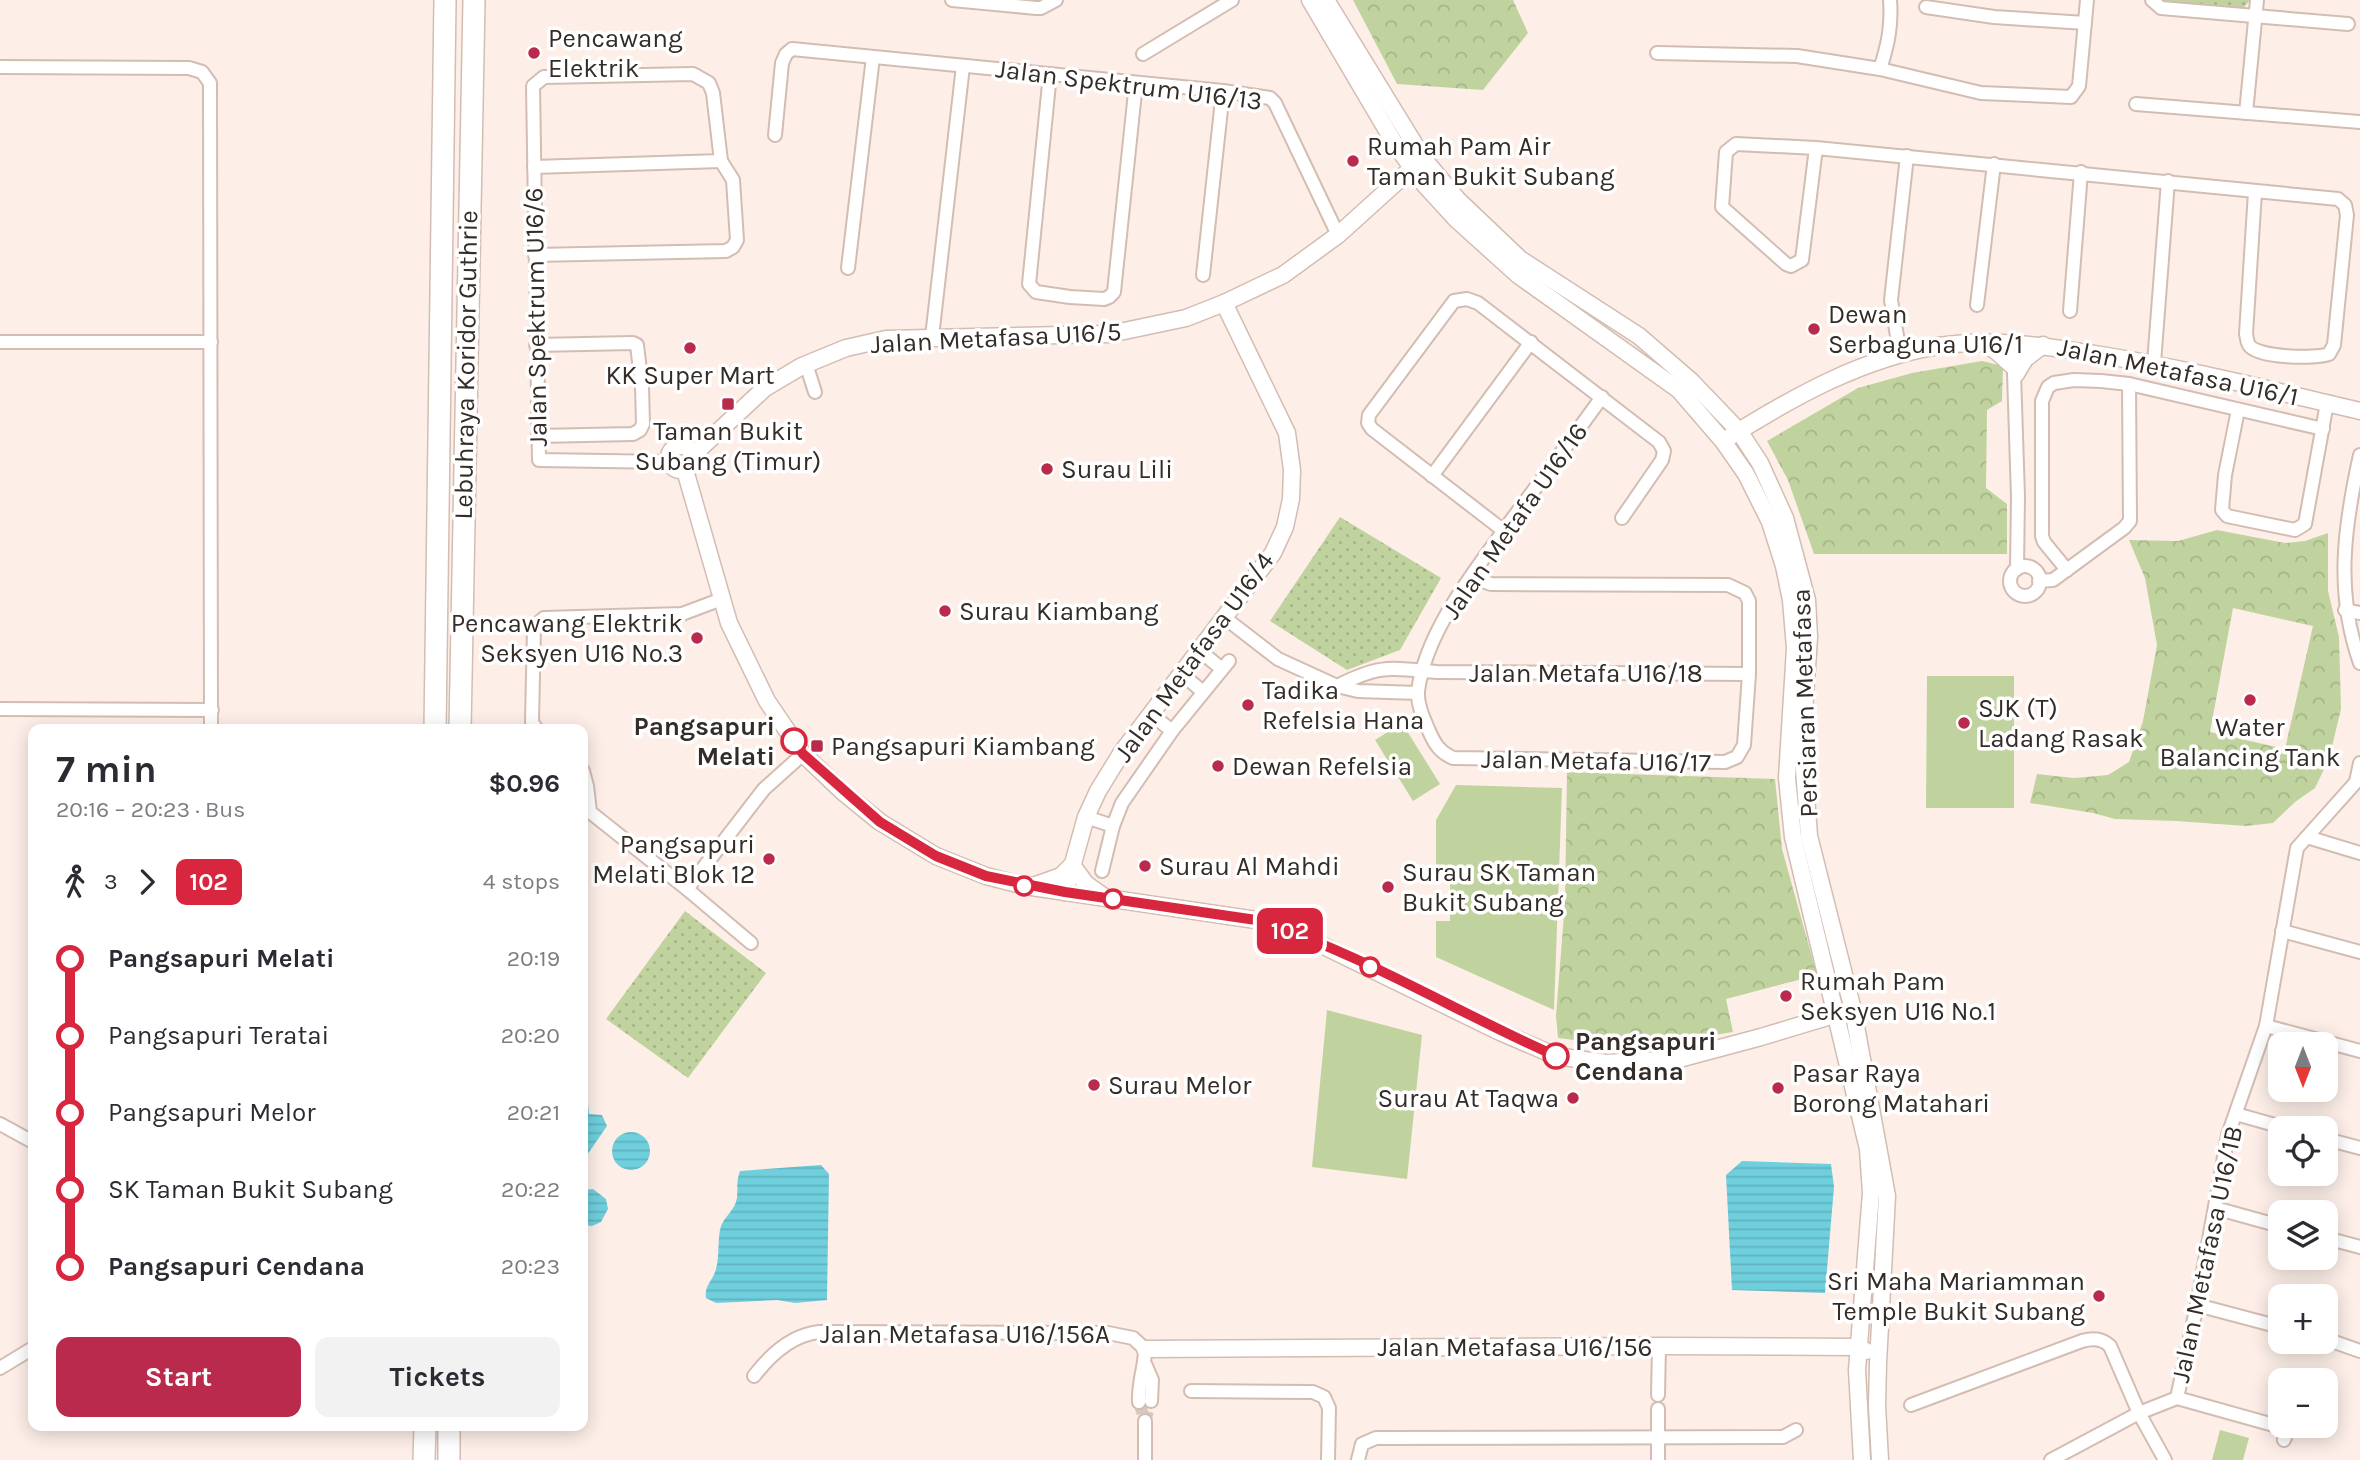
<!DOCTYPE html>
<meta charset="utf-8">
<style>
body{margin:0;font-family:Karla,sans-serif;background:#f2f2f3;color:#2b2b33;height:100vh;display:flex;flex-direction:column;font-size:26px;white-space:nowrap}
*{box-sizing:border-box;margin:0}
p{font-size:23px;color:#7c7c81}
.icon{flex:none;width:38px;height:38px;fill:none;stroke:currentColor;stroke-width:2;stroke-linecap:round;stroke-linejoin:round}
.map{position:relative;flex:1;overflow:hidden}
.drawer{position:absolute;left:28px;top:724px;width:560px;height:707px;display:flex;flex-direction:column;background:#fff;border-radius:14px;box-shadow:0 4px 18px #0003}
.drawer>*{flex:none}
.badge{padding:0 14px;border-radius:10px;font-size:24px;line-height:46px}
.needle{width:46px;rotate:180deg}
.controls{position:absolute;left:2268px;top:1032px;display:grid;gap:14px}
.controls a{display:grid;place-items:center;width:70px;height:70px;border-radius:14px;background:#fff;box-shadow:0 4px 18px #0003;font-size:35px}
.map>.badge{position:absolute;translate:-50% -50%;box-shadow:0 0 0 4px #fff}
.legs{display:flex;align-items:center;gap:10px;height:77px;padding:0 28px;font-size:23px}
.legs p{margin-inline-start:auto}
.overview{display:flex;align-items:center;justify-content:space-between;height:119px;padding:0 28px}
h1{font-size:38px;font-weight:700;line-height:52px}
.action{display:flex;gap:14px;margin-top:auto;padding:14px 28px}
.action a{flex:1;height:80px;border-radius:14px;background:#ba2a4c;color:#fff;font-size:28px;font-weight:700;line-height:80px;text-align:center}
.action a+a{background:#f2f2f3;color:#2b2b33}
ul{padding:0 28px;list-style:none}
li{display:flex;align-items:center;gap:24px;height:77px;font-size:26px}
li i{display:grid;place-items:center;width:10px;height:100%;margin:0 9px;background:currentColor}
li i::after{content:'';width:18px;height:18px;margin:-9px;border:5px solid;border-radius:50%;background:#fff}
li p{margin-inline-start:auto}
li:first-child i{background:linear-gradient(#0000 50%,currentColor 0)}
li:last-child i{background:linear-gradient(currentColor 50%,#0000 0)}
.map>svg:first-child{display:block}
.grass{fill:url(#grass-dots)}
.forest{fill:url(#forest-crowns);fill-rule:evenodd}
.green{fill:#c0d39e}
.water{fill:url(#water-rules)}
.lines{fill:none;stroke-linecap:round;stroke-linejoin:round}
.street-tunnel{stroke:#d5c8c1;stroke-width:12;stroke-dasharray:12 6;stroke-linecap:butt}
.street-casing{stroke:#d3bdb2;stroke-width:16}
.secondary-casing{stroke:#d3bdb2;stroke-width:19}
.highway-casing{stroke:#d3bdb2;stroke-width:24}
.street{stroke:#fff;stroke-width:12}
.secondary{stroke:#fff;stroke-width:16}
.highway{stroke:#fff;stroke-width:21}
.line-1-casing{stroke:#fff;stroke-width:16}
.line-1{stroke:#d7263d;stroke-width:10}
.poi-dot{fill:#ba2a4c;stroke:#fff;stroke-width:2.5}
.stop-1-dot{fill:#fff;stroke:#d7263d;stroke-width:3.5}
.labels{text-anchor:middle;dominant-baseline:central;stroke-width:7;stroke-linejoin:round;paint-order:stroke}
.poi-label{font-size:26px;fill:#342c27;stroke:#fff;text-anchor:start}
.street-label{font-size:26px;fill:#342c27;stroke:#fff}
.stop-label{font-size:26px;font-weight:bold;fill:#342c27;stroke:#fff;text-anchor:end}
</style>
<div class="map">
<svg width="2360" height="1460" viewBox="0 0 2360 1460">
<defs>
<pattern id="grass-dots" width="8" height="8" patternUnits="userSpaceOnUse" patternTransform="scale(1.75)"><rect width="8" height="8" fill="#c0d39e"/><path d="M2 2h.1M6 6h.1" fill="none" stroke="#a6b588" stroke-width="1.8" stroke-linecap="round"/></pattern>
<pattern id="forest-crowns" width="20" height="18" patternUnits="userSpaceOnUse" patternTransform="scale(1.75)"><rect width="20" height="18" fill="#c0d39e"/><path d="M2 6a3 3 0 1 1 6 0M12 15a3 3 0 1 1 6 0" fill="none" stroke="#a6b588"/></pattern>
<pattern id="water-rules" width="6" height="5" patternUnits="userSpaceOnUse" patternTransform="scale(1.75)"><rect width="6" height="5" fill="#6fcfdd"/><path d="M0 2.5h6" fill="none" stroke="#61b2be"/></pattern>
</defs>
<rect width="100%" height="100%" fill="#fdefe8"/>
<g class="grass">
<polygon points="2163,0 2250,0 2242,10 2166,3"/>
<polygon points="1340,517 1441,578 1400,650 1347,670 1270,621"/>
<polygon points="685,911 766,973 688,1078 606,1019"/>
</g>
<g class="forest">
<polygon points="1353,0 1513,0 1528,33 1483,90 1397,84"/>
<polygon points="1982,361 2003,366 2002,401 1987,410 1986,488 2007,504 2007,554 1814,554 1788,480 1767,441 1858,388 1912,373"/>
<path d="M2217 530 2285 543 2305 541 2328 533V591L2339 637 2341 709 2329 759 2315 788 2295 802 2273 823 2246 826 2176 821 2115 819 2093 813 2030 803 2037 774 2074 778 2108 775 2129 762 2143 721 2157 645 2145 578 2129 540 2178 541ZM2233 608 2313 626 2285 749 2210 732Z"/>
<polygon points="1567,772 1775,779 1782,849 1817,975 1726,999 1733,1032 1650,1045 1607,1044 1558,1038 1556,1016 1565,901"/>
</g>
<g class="green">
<polygon points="1927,676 2014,676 2014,808 1926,808"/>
<polygon points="1402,723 1440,784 1413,801 1375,740"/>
<polygon points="1456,785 1562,788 1554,1010 1436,957 1436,921 1450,921 1450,874 1436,874 1436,820"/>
<polygon points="1327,1010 1422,1035 1407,1179 1312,1167"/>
<polygon points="2220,1430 2249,1438 2243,1460 2212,1460"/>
</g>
<g class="water">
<polygon points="583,1100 588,1104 589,1114 602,1115 607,1126 583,1161"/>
<circle cx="631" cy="1151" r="19"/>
<polygon points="1742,1161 1831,1164 1834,1187 1825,1293 1732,1290 1726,1175"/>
<path d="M821 1165 829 1174 827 1300 795 1303 777 1300 716 1303 706 1298C704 1285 713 1281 716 1269 720 1255 717 1239 721 1226 725 1216 735 1210 737 1198 738 1187 736 1182 740 1171Z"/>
<polygon points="593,1189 606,1199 608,1209 601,1222 592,1226 583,1225 583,1190"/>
</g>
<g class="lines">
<polyline class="street-tunnel" points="1139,1402 1145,1421 1151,1401"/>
<defs>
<g id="street">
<polyline points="952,0 1036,8 1041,8 1056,0"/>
<polyline points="2152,0 2161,8 2348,24"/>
<polyline points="1926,7 1994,17 2085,23"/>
<polyline points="1657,53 1797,56 1880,69 1981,93 2071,97 2079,86 2087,0"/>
<polyline points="1143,54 1232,0"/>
<polyline points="0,67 189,68 202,72 210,83 211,730"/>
<path d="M1880 69C1888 45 1892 25 1890 0"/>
<polyline points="1050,74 1029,284 1036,292 1070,297 1104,299 1109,297 1114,292 1136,83"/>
<polyline points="2136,104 2360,122"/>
<polyline points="2246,113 2257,0"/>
<polyline points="775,135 782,63 786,54 792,49 1223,91 1270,98 1275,103 1338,235"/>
<path d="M1816 148 1802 260 1791 266 1786 264 1722 207 1726 152 1736 144 1816 148 2338 199 2345 205 2347 215 2334 345 2329 354C2316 359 2257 358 2249 345 2247 342 2247 338 2246 334L2255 192"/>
<polyline points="534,167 721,161"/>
<polyline points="535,255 726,251 733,247 737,240 733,180 721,161 713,93 709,83 693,74 544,77 533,86 539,460 669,462"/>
<polyline points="848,268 873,57"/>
<polyline points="1203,275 1223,91"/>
<polyline points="1977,305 1994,164"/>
<polyline points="2070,311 2081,172"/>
<polyline points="932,337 963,66"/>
<polyline points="0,342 211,342"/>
<polyline points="2013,342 2018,497 2017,569"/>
<polyline points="536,345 633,343 637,345 642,387 643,424 640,430 633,434 538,436"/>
<polyline points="1900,354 1891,300 1907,156"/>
<polyline points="2154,363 2168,181"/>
<polyline points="806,364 815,392"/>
<polyline points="2238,410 2225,475 2222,510 2227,516 2295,530 2305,524 2327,403"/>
<path d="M2360 455C2344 527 2335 592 2360 663"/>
<polyline points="1432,476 1531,342"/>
<polyline points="1504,531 1372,429 1368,423 1369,415 1454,301 1467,299 1478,303 1659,442 1664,451 1662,460 1622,518"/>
<circle cx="2025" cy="581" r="15"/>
<polyline points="2067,570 2044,542 2042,536 2042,401 2048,387 2054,383 2074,380 2101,381 2129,384 2323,429"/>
<path d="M1471 577 1491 584 1728 585 1745 593 1749 601V674L1744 745 1737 757 1725 762 1453 758C1440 752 1435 745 1429 731 1424 719 1417 705 1418 691 1426 629 1478 567 1513 518 1543 478 1573 437 1602 397"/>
<polyline points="2039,581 2053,580 2124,528 2130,521 2129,384"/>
<polyline points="2345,610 2360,613"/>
<polyline points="1225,618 1278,659 1337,686 1358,691 1418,693"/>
<polyline points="1200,651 1222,669"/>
<polyline points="1182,674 1203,692"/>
<path d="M1337 686C1381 664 1389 668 1437 672L1749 674"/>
<polyline points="0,709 212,710"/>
<polyline points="1151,714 1172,731"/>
<polyline points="537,730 532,722 534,627 544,618 682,614 722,599"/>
<polyline points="583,771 587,786 590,812 687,889 751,943"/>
<polyline points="1086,817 1113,826"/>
<polyline points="2307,837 2360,853"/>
<polyline points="1102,871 1113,826 1122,803 1172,731 1229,661"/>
<polyline points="687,889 764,789 803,754"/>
<polyline points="2282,931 2360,952"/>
<polyline points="2266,1026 2360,1051"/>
<polyline points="2236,1114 2289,1129"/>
<polyline points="0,1124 33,1142"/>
<polyline points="2326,1139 2360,1148"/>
<polyline points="2215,1208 2280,1226"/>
<polyline points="2326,1238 2360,1247"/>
<polyline points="2197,1305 2280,1327"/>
<polyline points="2326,1339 2360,1351"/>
<polyline points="1145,1364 1152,1380 1151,1401"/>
<polyline points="0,1368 33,1348"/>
<path d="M754 1376C770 1355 792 1335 819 1332L1108 1333 1133 1338 1145 1349C1145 1368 1138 1381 1139 1402"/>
<polyline points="1191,1391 1313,1392 1324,1397 1329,1408 1328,1460"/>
<polyline points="1658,1395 1659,1346"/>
<polyline points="2177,1398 2197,1305 2228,1135 2266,1026 2297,848 2356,782 2360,763"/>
<polyline points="2177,1398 2288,1429 2284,1440"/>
<path d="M1911 1405 2082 1341C2092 1338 2102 1338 2110 1346L2139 1413 2165 1460"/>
<polyline points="1658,1409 1658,1460"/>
<polyline points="1145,1460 1145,1421"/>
<polyline points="1358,1460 1362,1444 1376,1438 1783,1437 1796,1430"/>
<polyline points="2051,1460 2139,1413 2177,1398"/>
</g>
<g id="secondary">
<polyline points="1310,0 1395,144 1424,184 1457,220 1518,275 1679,390 1723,441 1746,474 1770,522 1784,566 1791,600 1795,648 1787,778 1793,837 1868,1149 1871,1193 1857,1370 1862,1460"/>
<polyline points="1326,0 1423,158 1458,200 1520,259 1639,336 1691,381 1739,431 1760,463 1785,518 1807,600 1809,637 1802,742 1809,836 1853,1010 1887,1196 1878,1363 1877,1406 1880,1460"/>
<polyline points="1983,344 1996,351 2016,369"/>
<polyline points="2016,374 2025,359 2043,345"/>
<path d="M1731 436C1795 396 1863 358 1938 346 1993 338 2047 346 2101 355 2189 369 2274 391 2360 411"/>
<circle cx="681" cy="458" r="12"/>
<polyline points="693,455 765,388 802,366 846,348 886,339 1110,334 1186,318 1224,303 1283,275 1338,235 1411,169 1415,161"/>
<polyline points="685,470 729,623 767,701 803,754 843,792 880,822 936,856 986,876 1025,886 1256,920 1299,934 1500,1032 1556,1056 1606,1063 1679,1059 1761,1037 1844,1012"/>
<polyline points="1033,886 1061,876 1072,865 1086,884 1103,896"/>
<polyline points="1065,892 1086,817 1098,791 1122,752 1273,553 1285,527 1291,499 1292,470 1287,433 1224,303"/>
<polyline points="1145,1349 1659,1346 1857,1347 1866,1351"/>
</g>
<g id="highway">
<polyline points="435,730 445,0"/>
<polyline points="460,730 474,0"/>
<polyline points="449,1426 449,1460"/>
<polyline points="424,1460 425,1426"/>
</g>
</defs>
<use href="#street" class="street-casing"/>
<use href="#secondary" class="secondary-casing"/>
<use href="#highway" class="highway-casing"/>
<use href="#street" class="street"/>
<use href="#secondary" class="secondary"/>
<use href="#highway" class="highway"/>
</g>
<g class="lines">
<defs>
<path id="line-1" d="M794 741 803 754 880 822 936 856 986 876 1065 892 1256 920C1361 953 1456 1012 1556 1056"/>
</defs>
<use href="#line-1" class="line-1-casing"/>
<use href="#line-1" class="line-1"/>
</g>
<g class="poi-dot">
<circle cx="534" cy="53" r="7"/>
<circle cx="1353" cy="161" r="7"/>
<circle cx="1814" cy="329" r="7"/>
<circle cx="690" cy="348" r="7"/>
<rect x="721" y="397" width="14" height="14" rx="3.5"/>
<circle cx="1047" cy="469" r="7"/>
<circle cx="945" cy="611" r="7"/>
<circle cx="697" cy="638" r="7"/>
<circle cx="2250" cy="700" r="7"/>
<circle cx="1248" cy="705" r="7"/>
<circle cx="1964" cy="723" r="7"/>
<rect x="810" y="739" width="14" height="14" rx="3.5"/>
<circle cx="1218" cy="766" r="7"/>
<circle cx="769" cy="859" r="7"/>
<circle cx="1145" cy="866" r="7"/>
<circle cx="1388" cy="887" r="7"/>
<circle cx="1786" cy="996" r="7"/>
<circle cx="1094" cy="1085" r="7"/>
<circle cx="1778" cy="1088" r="7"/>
<circle cx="1573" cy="1098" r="7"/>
<circle cx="2099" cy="1296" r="7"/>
</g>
<g class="stop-1-dot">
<circle cx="794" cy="741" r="12"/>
<circle cx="1024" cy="886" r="9"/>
<circle cx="1113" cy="899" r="9"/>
<circle cx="1370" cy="967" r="9"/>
<circle cx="1556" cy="1056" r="12"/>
</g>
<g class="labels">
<g class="poi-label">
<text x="548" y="38">Pencawang<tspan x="548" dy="30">Elektrik</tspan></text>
<text x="1367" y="146">Rumah Pam Air<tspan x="1367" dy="30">Taman Bukit Subang</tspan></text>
<text x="1828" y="314">Dewan<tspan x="1828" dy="30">Serbaguna U16/1</tspan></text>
<text x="690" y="375" text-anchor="middle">KK Super Mart</text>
<text x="728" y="431" text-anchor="middle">Taman Bukit<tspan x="728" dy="30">Subang (Timur)</tspan></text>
<text x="1061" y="469">Surau Lili</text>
<text x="959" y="611">Surau Kiambang</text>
<text x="683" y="623" text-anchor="end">Pencawang Elektrik<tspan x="683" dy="30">Seksyen U16 No.3</tspan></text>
<text x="1262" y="690">Tadika<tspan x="1262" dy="30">Refelsia Hana</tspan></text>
<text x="1978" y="708">SJK (T)<tspan x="1978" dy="30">Ladang Rasak</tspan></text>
<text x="2250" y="727" text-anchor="middle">Water<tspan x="2250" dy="30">Balancing Tank</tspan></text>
<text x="831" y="746">Pangsapuri Kiambang</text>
<text x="1232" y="766">Dewan Refelsia</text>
<text x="755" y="844" text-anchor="end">Pangsapuri<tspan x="755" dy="30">Melati Blok 12</tspan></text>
<text x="1159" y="866">Surau Al Mahdi</text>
<text x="1402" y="872">Surau SK Taman<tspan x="1402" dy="30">Bukit Subang</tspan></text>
<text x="1800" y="981">Rumah Pam<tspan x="1800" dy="30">Seksyen U16 No.1</tspan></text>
<text x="1792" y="1073">Pasar Raya<tspan x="1792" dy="30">Borong Matahari</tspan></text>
<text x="1108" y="1085">Surau Melor</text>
<text x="1559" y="1098" text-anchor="end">Surau At Taqwa</text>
<text x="2085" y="1281" text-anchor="end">Sri Maha Mariamman<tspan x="2085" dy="30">Temple Bukit Subang</tspan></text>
</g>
<g class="street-label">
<text transform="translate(1129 85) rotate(7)">Jalan Spektrum U16/13</text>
<text transform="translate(536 317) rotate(-91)">Jalan Spektrum U16/6</text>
<text transform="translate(996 338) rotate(-3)">Jalan Metafasa U16/5</text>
<text transform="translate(466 365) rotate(-89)">Lebuhraya Koridor Guthrie</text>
<text transform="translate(2178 372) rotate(12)">Jalan Metafasa U16/1</text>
<text transform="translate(1515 521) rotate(-55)">Jalan Metafa U16/16</text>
<text transform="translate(1194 657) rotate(-54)">Jalan Metafasa U16/4</text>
<text x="1586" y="673">Jalan Metafa U16/18</text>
<text transform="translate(1805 703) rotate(-92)">Persiaran Metafasa</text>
<text transform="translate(1596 761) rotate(1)">Jalan Metafa U16/17</text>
<text transform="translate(2207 1254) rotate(-78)">Jalan Metafasa U16/1B</text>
<text x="965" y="1334">Jalan Metafasa U16/156A</text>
<text x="1515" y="1347">Jalan Metafasa U16/156</text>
</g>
<g class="stop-label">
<text x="775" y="726">Pangsapuri<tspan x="775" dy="30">Melati</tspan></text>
<text x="1575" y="1041" text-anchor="start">Pangsapuri<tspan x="1575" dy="30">Cendana</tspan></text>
</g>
</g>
</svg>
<div class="controls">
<a><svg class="needle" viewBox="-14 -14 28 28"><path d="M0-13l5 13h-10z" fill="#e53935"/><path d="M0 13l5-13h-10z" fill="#7c7c81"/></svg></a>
<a><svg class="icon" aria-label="locate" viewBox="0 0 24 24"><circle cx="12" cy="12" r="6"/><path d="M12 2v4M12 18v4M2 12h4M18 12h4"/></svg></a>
<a><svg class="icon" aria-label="layers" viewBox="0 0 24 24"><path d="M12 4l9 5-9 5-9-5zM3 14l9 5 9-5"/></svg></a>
<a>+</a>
<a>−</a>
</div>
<b class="badge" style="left:1290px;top:931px;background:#d7263d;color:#fff">102</b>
<section class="drawer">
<div class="overview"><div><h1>7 min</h1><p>20:16 – 20:23 · Bus</p></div><b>$0.96</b></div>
<div class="legs"><svg class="icon" aria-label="walk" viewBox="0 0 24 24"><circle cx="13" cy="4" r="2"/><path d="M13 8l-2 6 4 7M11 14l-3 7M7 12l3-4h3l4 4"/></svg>3<svg class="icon" aria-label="forward" viewBox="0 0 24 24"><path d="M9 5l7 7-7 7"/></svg><b class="badge" style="background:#d7263d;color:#fff">102</b><p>4 stops</p></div>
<ul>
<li><i style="color:#d7263d"></i><b>Pangsapuri Melati</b><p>20:19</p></li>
<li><i style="color:#d7263d"></i><span>Pangsapuri Teratai</span><p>20:20</p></li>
<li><i style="color:#d7263d"></i><span>Pangsapuri Melor</span><p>20:21</p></li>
<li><i style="color:#d7263d"></i><span>SK Taman Bukit Subang</span><p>20:22</p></li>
<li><i style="color:#d7263d"></i><b>Pangsapuri Cendana</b><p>20:23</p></li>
</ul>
<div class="action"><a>Start</a><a>Tickets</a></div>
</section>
</div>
